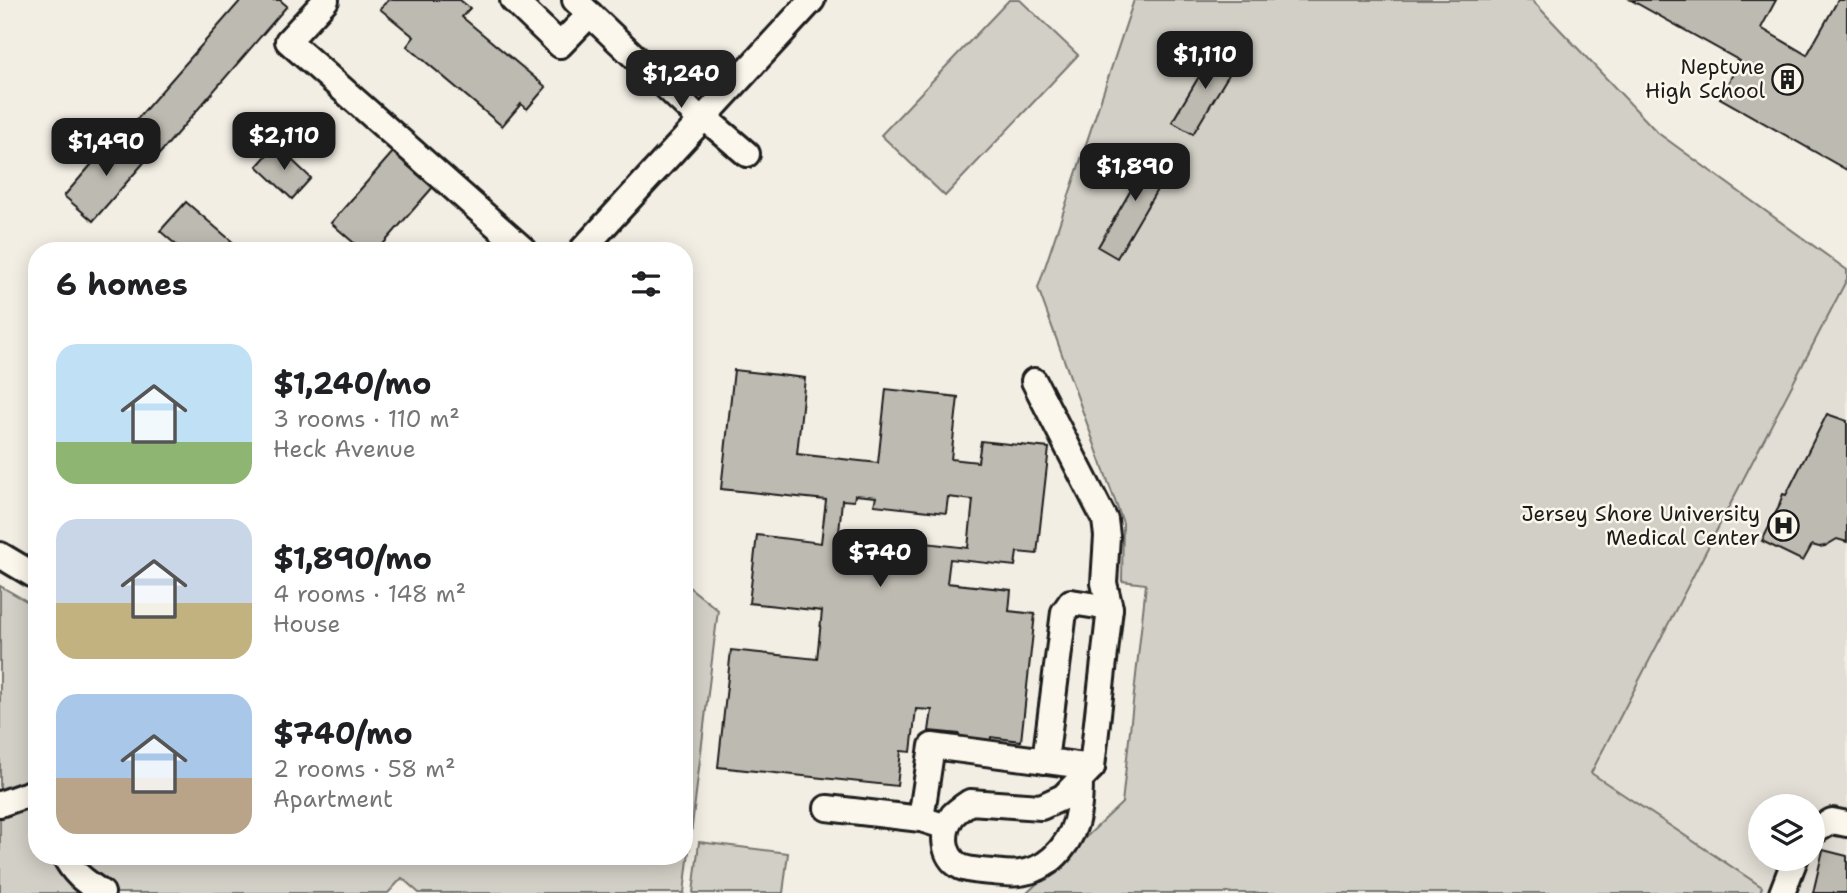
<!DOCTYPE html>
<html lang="en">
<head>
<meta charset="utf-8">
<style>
  body { margin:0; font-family:"Shantell Sans",sans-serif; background:#f6f6f6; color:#202124; height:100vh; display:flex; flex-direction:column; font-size:26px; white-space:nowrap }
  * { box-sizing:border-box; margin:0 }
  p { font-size:23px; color:#757577 }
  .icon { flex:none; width:38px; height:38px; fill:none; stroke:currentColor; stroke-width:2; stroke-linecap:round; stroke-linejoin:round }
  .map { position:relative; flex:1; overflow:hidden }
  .drawer { position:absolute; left:28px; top:242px; width:665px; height:623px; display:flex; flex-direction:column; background:#fff; border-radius:28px; box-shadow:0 4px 18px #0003 }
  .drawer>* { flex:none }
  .fabs { position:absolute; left:1748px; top:794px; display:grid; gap:14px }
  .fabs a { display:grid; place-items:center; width:77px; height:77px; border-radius:50%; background:#fff; box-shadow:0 4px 18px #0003; font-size:35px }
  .price { position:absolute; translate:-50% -60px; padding:0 16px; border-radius:14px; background:#1c1c1c; color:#fff; font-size:23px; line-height:46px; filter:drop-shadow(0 2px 4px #0008) }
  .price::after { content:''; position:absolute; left:50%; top:42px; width:21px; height:16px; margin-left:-10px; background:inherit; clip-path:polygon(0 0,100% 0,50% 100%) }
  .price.on { background:#222; color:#fff }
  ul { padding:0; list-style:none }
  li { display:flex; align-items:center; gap:21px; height:175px; padding:0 28px }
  li span { display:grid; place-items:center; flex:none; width:196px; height:140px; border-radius:21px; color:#555 }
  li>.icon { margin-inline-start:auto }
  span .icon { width:84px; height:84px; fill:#fffc; stroke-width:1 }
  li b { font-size:30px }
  h2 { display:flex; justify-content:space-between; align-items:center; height:84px; padding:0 28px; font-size:30px }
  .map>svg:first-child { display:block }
  .built { fill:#e2ded5; fill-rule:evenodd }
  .green { fill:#d2cfc6; stroke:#777671; stroke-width:2 }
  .building { fill:#bdbab1; stroke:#1c1c1c; stroke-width:2; fill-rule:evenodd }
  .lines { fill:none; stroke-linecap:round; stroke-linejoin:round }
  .minor-casing { stroke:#1c1c1c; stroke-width:30 }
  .minor { stroke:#fbf7ec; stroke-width:24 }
  .labels { text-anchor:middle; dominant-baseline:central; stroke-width:5; stroke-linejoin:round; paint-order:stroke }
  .poi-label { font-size:21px; fill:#1c1c1c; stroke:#fbf7ec; text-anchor:end }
</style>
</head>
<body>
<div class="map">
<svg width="1847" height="893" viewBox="0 0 1847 893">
  <rect width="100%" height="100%" fill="#f2eee4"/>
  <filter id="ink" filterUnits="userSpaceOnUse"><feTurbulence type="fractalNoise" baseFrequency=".0143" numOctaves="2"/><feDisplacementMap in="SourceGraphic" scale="14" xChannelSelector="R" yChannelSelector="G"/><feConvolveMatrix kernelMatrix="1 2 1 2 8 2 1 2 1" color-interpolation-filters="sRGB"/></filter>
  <g filter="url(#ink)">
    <!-- built -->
    <path class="built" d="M1847,279V893H1760L1762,887L1591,773ZM1760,807H1813V859H1760Z"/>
    <!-- green -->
    <g class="green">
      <path d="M1009,0H1020L1078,55L945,196L881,135Z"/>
      <path d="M1134,0H1532L1658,133L1847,270V279L1591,773L1762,887L1760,893H1027L1122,803L1146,584L1122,581L1123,523L1038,288Z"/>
      <path d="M684,583L718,610L684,893H419L402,878L388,893H0V586L37,607V856H684Z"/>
      <path d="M699,842L788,853L783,893H693Z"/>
    </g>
    <!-- building -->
    <g class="building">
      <path d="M241,0H280L287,6L155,159L125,133Z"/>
      <path d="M388,0H460L470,8L462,17L546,87L527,109L521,104L502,126L407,46L414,37L380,9Z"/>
      <path d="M1631,0H1776L1761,28L1807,55L1838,0H1847V170L1720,98L1740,61Z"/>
      <path d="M1216,48L1237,61L1193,134L1172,122Z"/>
      <path d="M118,134L147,159L93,221L64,196Z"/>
      <path d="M276,145L311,178L292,199L257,166Z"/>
      <path d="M393,152L433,187L378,250H362L331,223Z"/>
      <path d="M1154,153L1172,164L1117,258L1098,247L1135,183L1129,179L1141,159L1148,163Z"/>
      <path d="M186,202L242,250H182L160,231Z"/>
      <path d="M734,370L805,378L797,454L878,463L886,389L958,397L951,459L978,462L981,441L1049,448L1037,554L1017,552L1015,566L950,559L947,583L1011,590L1009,611L1035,614L1021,741L991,737L990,745L958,742L959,734L929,731L932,710L916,709L911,752L901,751L897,786L718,767L731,650L817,659L822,611L749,603L757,535L821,543L826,500L721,489ZM855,495L876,497L874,505L946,513L948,497L973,500L968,548L839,533L842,500L854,501Z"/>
      <path d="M1827,414L1847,421V542L1837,539L1825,546L1819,547L1812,545L1803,561L1762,541L1773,519L1775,520L1777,517L1774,516L1780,505H1779L1783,494L1786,495Z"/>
      <path d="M1823,850L1847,856V893H1813Z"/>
    </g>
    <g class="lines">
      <defs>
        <g id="minor">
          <path d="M326,0L288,41L524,250"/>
          <path d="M513,0L560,45L590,14"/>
          <path d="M575,0L702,121"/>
          <path d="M705,118L747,154"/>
          <path d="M582,250L812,0"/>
          <path d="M0,555L37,577"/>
          <path d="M1045,761L1064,612L1071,602L1110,608"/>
          <path d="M1080,779C1080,790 1080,801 1078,811C1074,839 1053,867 1025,872C1015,875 1003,873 993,872C983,871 970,871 961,867C942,857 941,831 953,815C958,810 964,806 970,802L1041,807L1063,797L1092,767"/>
          <path d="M0,804L37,791"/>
          <path d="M827,808L921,819L937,824"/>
          <path d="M921,819L932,746L1092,767L1110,608L1104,583L1107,536L1105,520L1034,381"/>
          <path d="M1813,832L1832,821L1847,824"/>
          <path d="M65,856C73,874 86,882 102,893"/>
          <path d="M1782,893L1795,859"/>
        </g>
      </defs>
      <!-- minor casing -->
      <use href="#minor" class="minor-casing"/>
      <!-- minor -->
      <use href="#minor" class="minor"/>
    </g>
  </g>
  <!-- icons -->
  <defs>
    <symbol id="building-ring" viewBox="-11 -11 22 22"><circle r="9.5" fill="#fbf7ec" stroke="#1c1c1c" stroke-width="1.5"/><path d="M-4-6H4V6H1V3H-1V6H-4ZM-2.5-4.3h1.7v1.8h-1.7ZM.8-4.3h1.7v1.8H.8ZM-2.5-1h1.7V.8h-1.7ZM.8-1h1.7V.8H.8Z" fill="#1c1c1c"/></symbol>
    <symbol id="hospital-ring" viewBox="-11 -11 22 22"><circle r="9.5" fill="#fbf7ec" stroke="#1c1c1c" stroke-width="1.5"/><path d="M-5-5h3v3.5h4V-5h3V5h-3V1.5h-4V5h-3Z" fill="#1c1c1c"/></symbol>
  </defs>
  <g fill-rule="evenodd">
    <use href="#building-ring" x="1770" y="62" width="35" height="35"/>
    <use href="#hospital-ring" x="1766" y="508" width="35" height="35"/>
  </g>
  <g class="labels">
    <!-- poi labels -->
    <g class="poi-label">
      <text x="1765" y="67">Neptune<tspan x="1765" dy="24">High School</tspan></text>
      <text x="1760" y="514">Jersey Shore University<tspan x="1760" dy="24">Medical Center</tspan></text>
    </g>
  </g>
</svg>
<div class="fabs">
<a><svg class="icon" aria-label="layers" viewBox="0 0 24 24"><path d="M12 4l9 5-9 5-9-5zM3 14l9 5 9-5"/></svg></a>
</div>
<b class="price" style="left:1205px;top:91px">$1,110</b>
<b class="price on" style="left:681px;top:110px">$1,240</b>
<b class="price" style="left:284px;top:172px">$2,110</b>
<b class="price" style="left:106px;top:178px">$1,490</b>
<b class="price" style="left:1135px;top:203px">$1,890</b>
<b class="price" style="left:880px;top:589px">$740</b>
<section class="drawer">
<h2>6 homes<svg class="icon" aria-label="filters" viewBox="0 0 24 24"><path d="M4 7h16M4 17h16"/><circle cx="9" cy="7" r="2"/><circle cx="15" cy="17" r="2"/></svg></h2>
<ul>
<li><span style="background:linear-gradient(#bfe0f5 70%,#8fb573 0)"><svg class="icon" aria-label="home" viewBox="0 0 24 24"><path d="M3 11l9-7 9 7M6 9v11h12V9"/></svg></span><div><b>$1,240/mo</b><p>3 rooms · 110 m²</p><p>Heck Avenue</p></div></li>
<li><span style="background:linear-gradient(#c9d6e8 60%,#c2b280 0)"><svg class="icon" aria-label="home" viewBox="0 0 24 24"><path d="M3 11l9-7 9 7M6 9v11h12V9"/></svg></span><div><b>$1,890/mo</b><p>4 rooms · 148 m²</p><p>House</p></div></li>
<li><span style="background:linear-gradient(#a9c7e8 60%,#b9a48a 0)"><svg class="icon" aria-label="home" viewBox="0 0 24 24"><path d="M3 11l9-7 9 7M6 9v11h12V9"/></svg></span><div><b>$740/mo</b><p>2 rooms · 58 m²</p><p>Apartment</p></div></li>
</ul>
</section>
</div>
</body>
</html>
